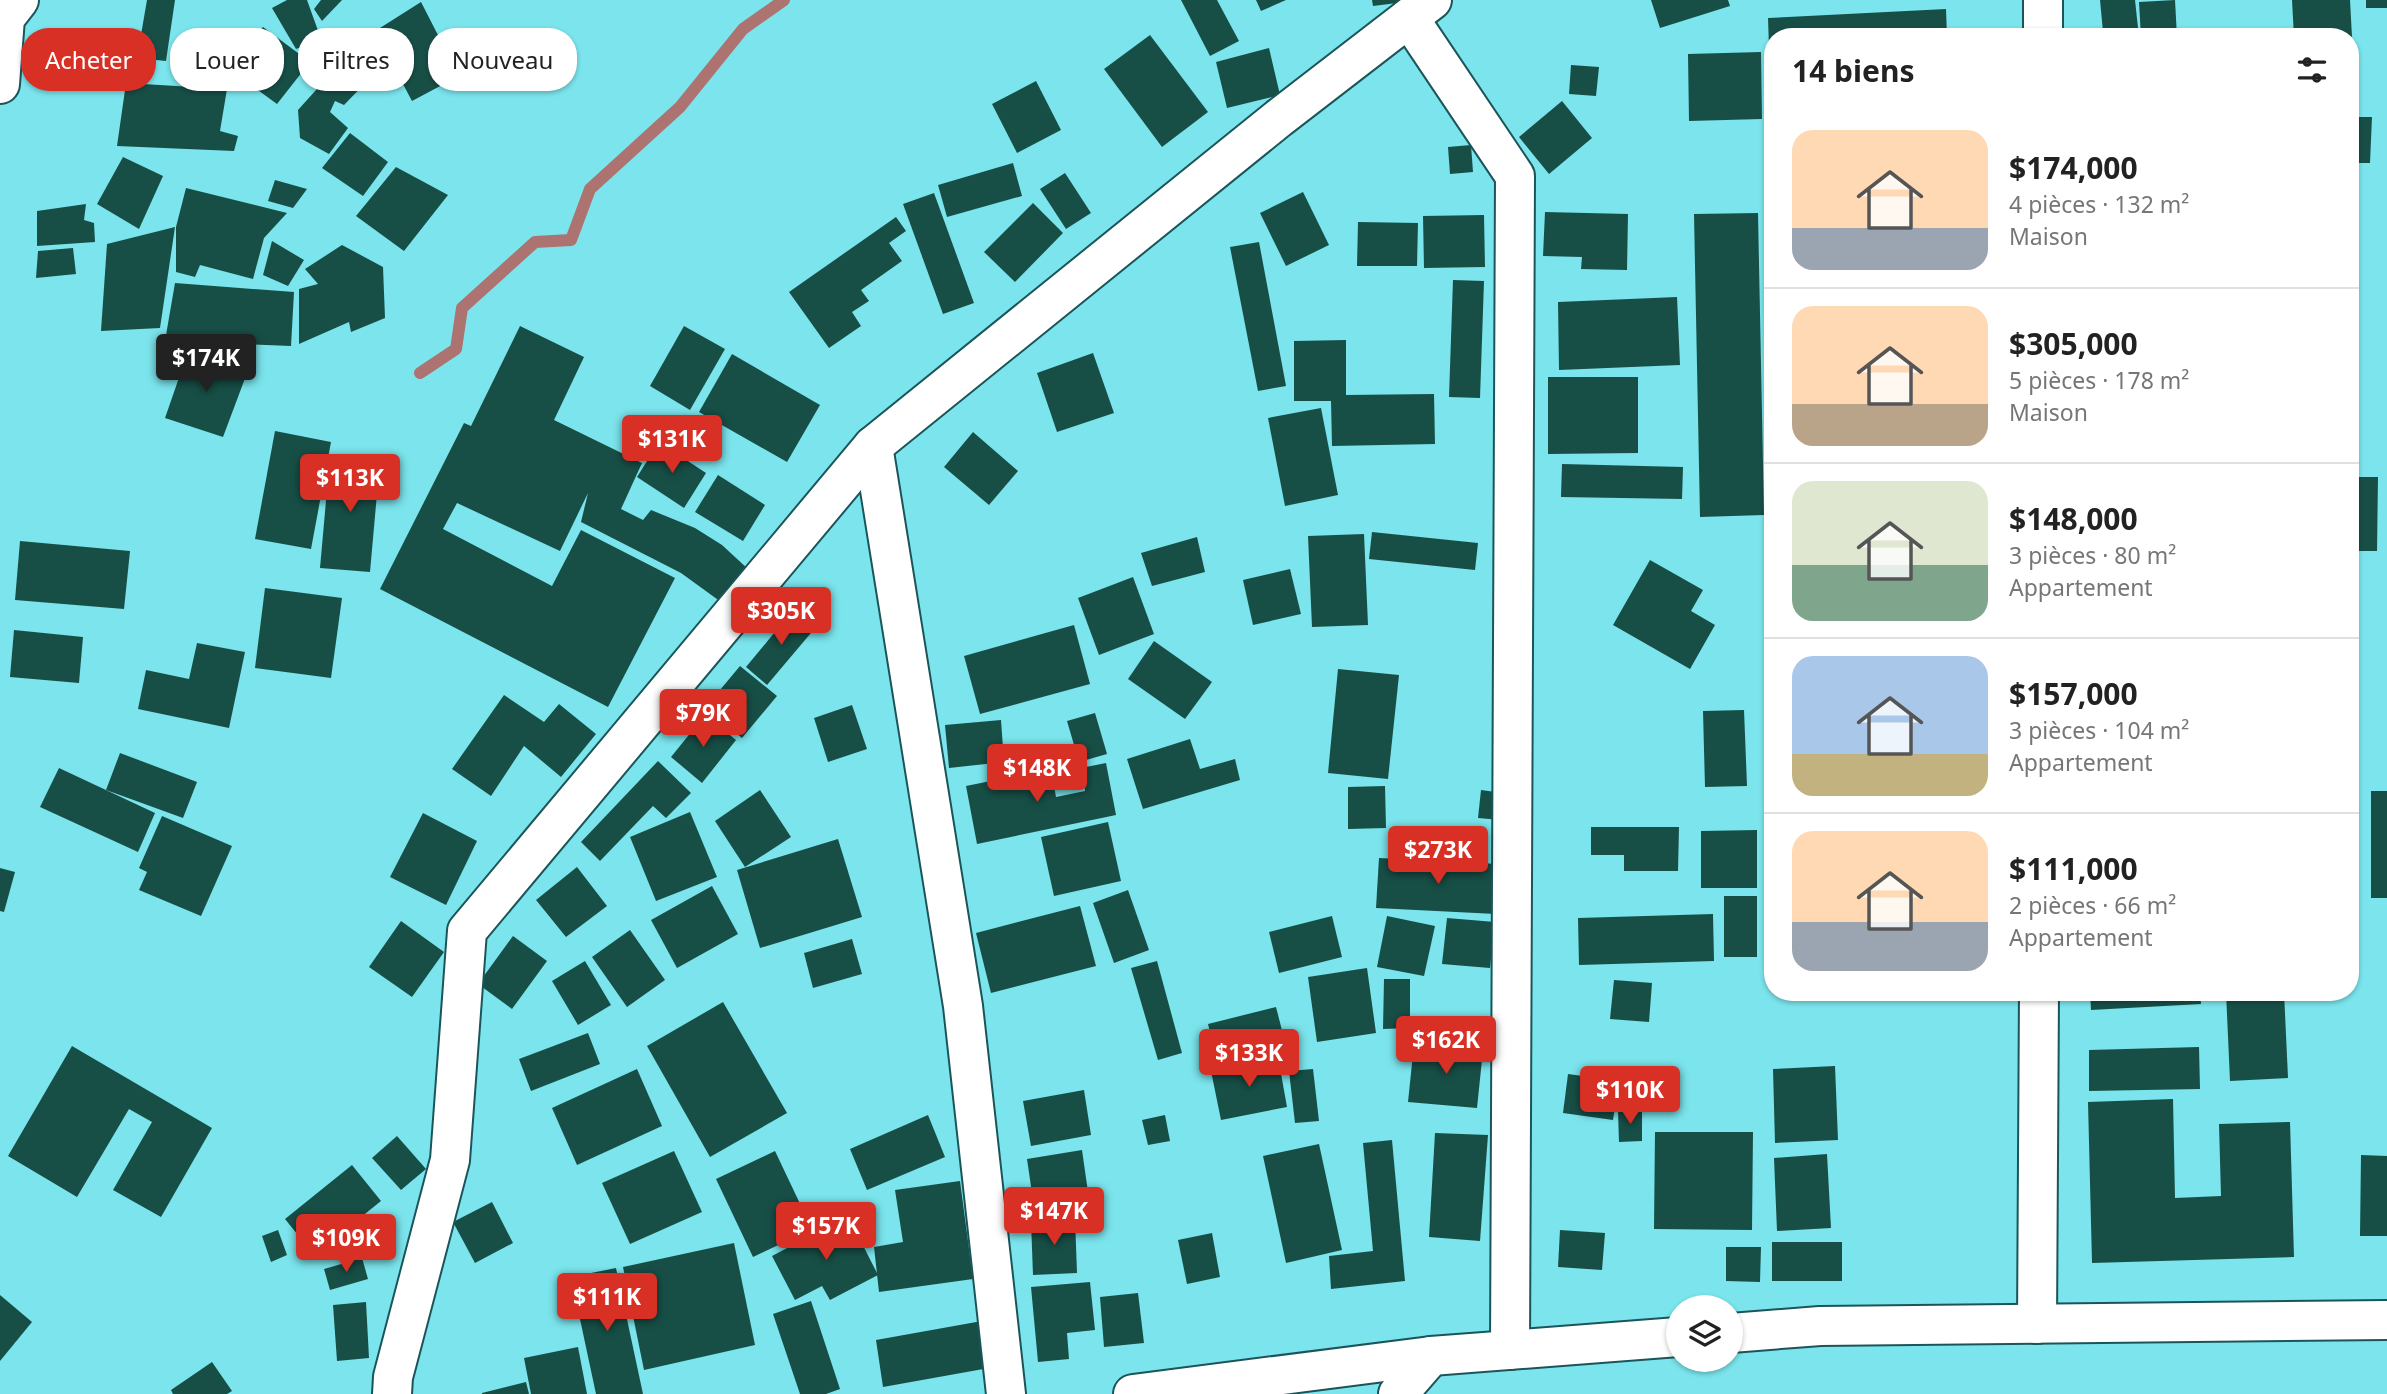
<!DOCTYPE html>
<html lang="fr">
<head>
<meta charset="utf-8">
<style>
  body { margin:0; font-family:"Noto Sans",sans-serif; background:#f2f2f2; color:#222; height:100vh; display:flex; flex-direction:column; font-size:26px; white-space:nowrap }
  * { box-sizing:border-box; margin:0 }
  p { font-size:23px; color:#767676 }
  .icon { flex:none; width:38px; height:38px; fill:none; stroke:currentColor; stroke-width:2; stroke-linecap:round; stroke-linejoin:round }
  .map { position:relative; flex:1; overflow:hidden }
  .side { position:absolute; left:1764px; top:28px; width:595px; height:973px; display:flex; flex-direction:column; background:#fff; border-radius:28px; box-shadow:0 2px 5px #0004 }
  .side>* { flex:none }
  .hud { position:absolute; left:21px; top:28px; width:665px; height:63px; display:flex; gap:14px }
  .tools { position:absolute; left:1666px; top:1295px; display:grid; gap:14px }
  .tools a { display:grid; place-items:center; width:77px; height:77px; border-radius:50%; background:#fff; box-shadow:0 2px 5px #0004; font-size:35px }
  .price { position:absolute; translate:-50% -60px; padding:0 16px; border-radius:7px; background:#d93025; color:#fff; font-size:23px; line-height:46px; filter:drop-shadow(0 2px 4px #0008) }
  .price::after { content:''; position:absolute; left:50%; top:42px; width:21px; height:16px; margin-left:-10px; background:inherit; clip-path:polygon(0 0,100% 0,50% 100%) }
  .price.selected { background:#222; color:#fff }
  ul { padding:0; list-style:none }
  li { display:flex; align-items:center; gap:21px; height:175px; padding:0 28px }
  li+li { border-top:2px solid #e0e0e0 }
  li span { display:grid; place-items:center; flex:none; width:196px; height:140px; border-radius:21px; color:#555 }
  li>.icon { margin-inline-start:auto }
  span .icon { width:84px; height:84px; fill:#fffc; stroke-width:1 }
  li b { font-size:30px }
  h2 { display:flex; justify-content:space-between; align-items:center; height:84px; padding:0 28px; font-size:30px }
  .chip { padding:0 24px; border-radius:28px; background:#fff; box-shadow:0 2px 5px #0004; font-size:24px; line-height:63px }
  .chip.selected { background:#d93025; color:#fff }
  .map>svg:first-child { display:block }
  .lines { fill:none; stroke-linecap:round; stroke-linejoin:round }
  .stream { stroke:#ad7370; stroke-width:12 }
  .building { fill:#174f47 }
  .minor-casing { stroke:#1b5559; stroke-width:42 }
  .minor { stroke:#fff; stroke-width:38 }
</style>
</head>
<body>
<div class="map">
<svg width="2387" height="1394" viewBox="0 0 2387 1394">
  <rect width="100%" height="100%" fill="#7be4ec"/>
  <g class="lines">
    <!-- stream -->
    <path class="stream" d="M420,373L456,349L462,308L535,242L571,240L590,189L680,107L743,29L784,0"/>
  </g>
  <!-- building -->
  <g class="building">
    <path d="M147,0H175L166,61L137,58Z"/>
    <path d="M287,0H307L321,39L296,49L272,8Z"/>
    <path d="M321,0H342L322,21L314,9Z"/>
    <path d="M1181,0H1217L1239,41L1210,56Z"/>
    <path d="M1256,0H1286L1261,11Z"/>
    <path d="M1372,0H1405V2L1373,6Z"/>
    <path d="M1651,0H1728L1730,6L1660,28Z"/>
    <path d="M2100,0H2135L2138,28L2103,32Z"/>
    <path d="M2175,0L2177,37H2141L2139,2Z"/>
    <path d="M2292,0H2350L2352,37H2294Z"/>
    <rect x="2366" y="0" width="21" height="8"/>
    <path d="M421,2L459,76L412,101L388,56L378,70L344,105L335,101L330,112L348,128L329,154L300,138L298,110L361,40Z"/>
    <path d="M1946,9L1947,37H1773V47H1769L1768,18Z"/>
    <path d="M263,27L310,62L277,104L226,67Z"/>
    <path d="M1150,35L1208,112L1162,147L1104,69Z"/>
    <path d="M1269,48L1280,95L1227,108L1216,62Z"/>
    <path d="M1761,52L1762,119L1689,121L1688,54Z"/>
    <path d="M1571,65L1599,67L1596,96L1569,94Z"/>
    <path d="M1036,81L1061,130L1017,153L992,104Z"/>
    <path d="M126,83L227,89L220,131L238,136L234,151L117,146Z"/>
    <path d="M1562,101L1592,138L1549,174L1519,137Z"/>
    <path d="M2350,117H2372L2370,163H2350Z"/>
    <path d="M1769,127H1773V196H1768Z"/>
    <path d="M350,133L388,162L363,196L322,168Z"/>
    <path d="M1471,145L1473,172L1450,174L1448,147Z"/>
    <path d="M123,157L163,176L139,229L97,204Z"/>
    <path d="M1013,163L1022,196L947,217L938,185Z"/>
    <path d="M396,167L448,195L404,251L356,216Z"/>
    <path d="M1065,173L1091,213L1066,229L1040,189Z"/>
    <path d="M275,180L307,189L293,208L268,201Z"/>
    <path d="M186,188L287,213L264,238L253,279L200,265L195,277L176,272V227Z"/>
    <path d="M1303,192L1329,245L1286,266L1260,213Z"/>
    <path d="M934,193L974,303L943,314L903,204Z"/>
    <path d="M1033,203L1063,233L1015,282L984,252Z"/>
    <path d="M86,204L84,220L94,223L95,242L37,246V211Z"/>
    <path d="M1545,212L1628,214L1627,270L1581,269L1582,257L1543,256Z"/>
    <path d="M1758,213L1764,515L1700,517L1694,214Z"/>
    <path d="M1484,215L1485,267L1424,268L1423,216Z"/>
    <path d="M896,217L906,231L889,243L902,261L861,290L869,301L852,312L861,326L829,348L789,292Z"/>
    <path d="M1358,222L1418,223L1417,266H1357Z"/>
    <path d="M175,227L160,328L101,331L107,244Z"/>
    <path d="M272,241L304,260L288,286L263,275Z"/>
    <path d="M1259,242L1286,386L1258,391L1230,247Z"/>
    <path d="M342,245L383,267L385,318L351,332L349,322L299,344V289L318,284L305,269Z"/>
    <path d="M73,248L76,274L36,278L38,251Z"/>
    <path d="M1453,280L1484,281L1480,398L1449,397Z"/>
    <path d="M175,283L294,292L291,346L165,341Z"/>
    <path d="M1677,297L1680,365L1559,370L1558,302Z"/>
    <path d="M520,326L584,357L554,420L642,463L621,509L643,520L651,510L695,528L722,545L748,569L721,602L681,573L581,522L588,493L560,551L457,503L443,529L552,586L581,530L675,578L608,707L380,589L464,423L471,426Z"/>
    <path d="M684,326L725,349L690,410L650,386Z"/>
    <path d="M1346,340V395L1434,394L1435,444L1332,446L1331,401H1294V341Z"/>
    <path d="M189,349L247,373L223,437L165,418Z"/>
    <path d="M1093,353L1114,413L1057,432L1037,373Z"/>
    <path d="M732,354L820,405L787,462L699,412Z"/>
    <path d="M1548,377H1638V453L1548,454Z"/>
    <path d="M1321,408L1338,495L1285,506L1268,418Z"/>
    <path d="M275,431L331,442L311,549L255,539Z"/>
    <path d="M973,432L1018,471L989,505L944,467Z"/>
    <path d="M659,442L706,473L684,508L637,477Z"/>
    <path d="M330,456L380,460L370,572L320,568Z"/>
    <path d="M1562,464L1683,467L1682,499L1561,497Z"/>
    <path d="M718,475L765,505L743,541L695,512Z"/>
    <path d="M2350,477H2378L2377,551H2350Z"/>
    <path d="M1372,532L1478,543L1475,570L1369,559Z"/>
    <path d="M1364,534L1368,625L1312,627L1308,536Z"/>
    <path d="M1197,537L1205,572L1152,586L1141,553Z"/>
    <path d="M20,541L130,551L124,609L15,600Z"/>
    <path d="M1650,560L1703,590L1691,611L1715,625L1690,669L1613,625Z"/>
    <path d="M1290,569L1301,614L1253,625L1243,580Z"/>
    <path d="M1133,577L1154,634L1099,655L1078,598Z"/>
    <path d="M265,588L342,598L331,678L255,668Z"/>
    <path d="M794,609L816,627L767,685L746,667Z"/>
    <path d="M1074,625L1090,684L980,714L964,656Z"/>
    <path d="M14,630L83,637L79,683L10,677Z"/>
    <path d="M1154,641L1212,682L1185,719L1128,679Z"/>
    <path d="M197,643L245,652L229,728L138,709L146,670L189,679Z"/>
    <path d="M740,666L777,696L742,738L705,708Z"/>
    <path d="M1338,669L1399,675L1388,779L1328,773Z"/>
    <path d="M504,695L544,722L559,704L596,734L561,777L524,746L491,796L452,769Z"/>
    <path d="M852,705L867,749L828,762L814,718Z"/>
    <path d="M1744,710L1747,786L1705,787L1703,711Z"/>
    <path d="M1095,713L1107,754L1079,762L1067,721Z"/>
    <path d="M705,715L736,740L702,783L671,757Z"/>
    <path d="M1001,720L1004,762L949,768L945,725Z"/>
    <path d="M1190,739L1200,769L1235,759L1240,780L1143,809L1127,759Z"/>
    <path d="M2350,750H2353L2354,815H2350Z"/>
    <path d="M120,753L197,782L183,818L106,790Z"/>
    <path d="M658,761L691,793L666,818L653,806L600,861L581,842Z"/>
    <path d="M1106,763L1116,815L977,844L966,786L1051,769L1056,797L1085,791L1081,768Z"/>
    <path d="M59,768L155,813L138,852L40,807Z"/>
    <path d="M1385,786L1386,828L1348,829V787Z"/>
    <path d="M760,790L791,837L745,867L715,821Z"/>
    <path d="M1481,790L1503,793L1501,820L1478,818Z"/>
    <rect x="2371" y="791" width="16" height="107"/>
    <path d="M690,812L717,877L656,901L630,837Z"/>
    <path d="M423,813L477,841L446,905L390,877Z"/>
    <path d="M162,816L232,846L201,916L139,890L147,872L139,868Z"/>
    <path d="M1108,822L1121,881L1054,896L1041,837Z"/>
    <path d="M1591,827H1679L1678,871H1624V855H1591Z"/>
    <path d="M1757,830V888H1701V831Z"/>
    <path d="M838,839L862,917L760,948L737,870Z"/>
    <path d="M1379,858L1499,864L1496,914L1376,908Z"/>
    <path d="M577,867L607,906L566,937L536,900Z"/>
    <path d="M0,868L15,872L4,912L0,911Z"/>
    <path d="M712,886L738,934L677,968L651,920Z"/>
    <path d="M1128,890L1149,950L1114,963L1093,903Z"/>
    <rect x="1724" y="896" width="33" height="61"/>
    <path d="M1080,906L1096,966L991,993L976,933Z"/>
    <path d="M1713,914L1714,961L1579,965L1578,918Z"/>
    <path d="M1332,916L1342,957L1279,973L1269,932Z"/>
    <path d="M1387,916L1435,926L1424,976L1377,967Z"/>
    <path d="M1447,918L1495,922L1490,968L1442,964Z"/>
    <path d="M401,921L444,952L412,997L369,967Z"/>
    <path d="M630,930L665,980L627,1007L592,957Z"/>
    <path d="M513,936L547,961L512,1009L478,984Z"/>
    <path d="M852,939L862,974L813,988L804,953Z"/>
    <path d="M585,961L611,1005L578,1025L552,981Z"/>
    <path d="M1157,961L1182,1053L1158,1060L1131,968Z"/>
    <path d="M1367,968L1376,1033L1317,1042L1308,977Z"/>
    <path d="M1384,979H1410V1028L1383,1029Z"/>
    <path d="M1614,980L1652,983L1649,1022L1610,1019Z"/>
    <path d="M2090,992H2200L2201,1004L2091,1010Z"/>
    <path d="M2226,992H2284L2288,1078L2230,1081Z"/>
    <path d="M723,1002L787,1113L710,1157L647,1046Z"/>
    <path d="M1276,1007L1285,1042L1217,1061L1208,1024Z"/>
    <path d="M588,1033L600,1064L531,1091L519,1059Z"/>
    <path d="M1414,1044L1483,1050L1477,1108L1408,1102Z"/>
    <path d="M72,1046L212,1128L161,1217L113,1190L152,1122L129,1109L77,1197L8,1156Z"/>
    <path d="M2199,1047L2200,1089L2089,1091V1050Z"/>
    <path d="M1278,1057L1287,1107L1221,1120L1211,1071Z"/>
    <path d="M1835,1066L1838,1140L1775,1143L1773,1069Z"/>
    <path d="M637,1069L662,1126L577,1165L552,1108Z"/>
    <path d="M1313,1069L1319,1121L1295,1123L1289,1071Z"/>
    <path d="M1568,1074L1619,1081L1613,1120L1563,1113Z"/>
    <path d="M1084,1090L1091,1135L1031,1146L1023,1101Z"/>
    <path d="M2173,1099L2175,1198L2221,1196L2219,1124L2290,1122L2294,1257L2092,1263L2088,1102Z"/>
    <path d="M1618,1111H1642V1141L1619,1142Z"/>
    <path d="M928,1115L945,1157L867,1190L850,1149Z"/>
    <path d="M1165,1115L1170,1141L1148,1145L1142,1120Z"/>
    <path d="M1655,1132H1753L1752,1230L1654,1229Z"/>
    <path d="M1435,1133L1488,1135L1480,1241L1429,1237Z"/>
    <path d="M397,1136L426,1169L401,1190L372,1158Z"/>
    <path d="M1392,1140L1405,1281L1331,1289L1329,1256L1373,1251L1363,1143Z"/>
    <path d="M1319,1144L1342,1250L1286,1263L1263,1156Z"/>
    <path d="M1082,1150L1089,1199L1034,1207L1027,1159Z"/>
    <path d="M674,1151L702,1212L630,1244L602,1183Z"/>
    <path d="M775,1151L812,1229L753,1257L716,1179Z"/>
    <path d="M1827,1154L1831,1228L1777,1231L1774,1158Z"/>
    <path d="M2361,1155L2387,1156V1236H2360Z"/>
    <path d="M352,1165L381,1201L314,1255L285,1219Z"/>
    <path d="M960,1181L973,1279L879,1292L874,1247L903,1242L895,1190Z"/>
    <path d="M492,1202L513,1243L475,1263L453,1222Z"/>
    <path d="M848,1216L878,1275L830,1300L822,1286L795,1300L772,1256Z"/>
    <path d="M1075,1219L1077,1273L1033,1275L1031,1221Z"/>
    <path d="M278,1230L287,1255L271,1262L262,1236Z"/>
    <path d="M1560,1230L1605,1233L1602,1270L1558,1267Z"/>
    <path d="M1212,1233L1220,1277L1187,1284L1178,1240Z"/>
    <rect x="1772" y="1242" width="70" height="39"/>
    <path d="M734,1243L755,1345L644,1370L623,1267Z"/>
    <path d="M1726,1247H1761L1760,1282L1726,1281Z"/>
    <path d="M362,1258L368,1279L330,1290L324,1269Z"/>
    <path d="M616,1268L643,1394H596L571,1277Z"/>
    <path d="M1090,1282L1095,1330L1067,1333L1069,1359L1038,1362L1031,1287Z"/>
    <path d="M1138,1293L1144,1343L1104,1347L1100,1297Z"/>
    <path d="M0,1295L32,1322L0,1361Z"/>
    <path d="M811,1301L840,1389L826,1394H800L773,1314Z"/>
    <path d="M366,1302L369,1358L337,1361L333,1305Z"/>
    <path d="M982,1321L989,1368L883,1387L876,1340Z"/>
    <path d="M578,1347L587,1394H531L524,1358Z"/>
    <path d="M212,1362L232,1391L227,1394H173L171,1390Z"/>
    <path d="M526,1382L529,1394H482V1393Z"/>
  </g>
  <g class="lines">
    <defs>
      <g id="minor">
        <path d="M1409,18L1515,176L1510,1350"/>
        <path d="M2043,37V0"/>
        <path d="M0,84L5,18L19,0"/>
        <path d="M873,446L963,1006L1006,1394"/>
        <path d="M2037,1324L2039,992"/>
        <path d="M1731,1333L1820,1326L2387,1320"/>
        <path d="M392,1394L393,1377L450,1160L467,931L873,446L1279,118L1432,0"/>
        <path d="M1133,1394L1431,1356L1678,1337"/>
        <path d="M1398,1394L1431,1356"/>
      </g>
    </defs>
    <!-- minor casing -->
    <use href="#minor" class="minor-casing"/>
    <!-- minor -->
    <use href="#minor" class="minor"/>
  </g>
</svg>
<div class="tools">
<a><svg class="icon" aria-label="layers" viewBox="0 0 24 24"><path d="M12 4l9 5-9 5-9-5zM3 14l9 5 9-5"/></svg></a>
</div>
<b class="price selected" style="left:206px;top:394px">$174K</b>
<b class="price" style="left:672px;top:475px">$131K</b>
<b class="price" style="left:350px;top:514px">$113K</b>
<b class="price" style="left:781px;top:647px">$305K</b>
<b class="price" style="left:703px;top:749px">$79K</b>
<b class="price" style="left:1037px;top:804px">$148K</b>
<b class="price" style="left:1438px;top:886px">$273K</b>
<b class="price" style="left:1446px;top:1076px">$162K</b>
<b class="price" style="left:1249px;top:1089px">$133K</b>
<b class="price" style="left:1630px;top:1126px">$110K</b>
<b class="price" style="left:1054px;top:1247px">$147K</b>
<b class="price" style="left:826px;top:1262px">$157K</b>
<b class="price" style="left:346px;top:1274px">$109K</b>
<b class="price" style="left:607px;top:1333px">$111K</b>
<div class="hud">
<a class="chip selected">Acheter</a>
<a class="chip">Louer</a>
<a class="chip">Filtres</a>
<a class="chip">Nouveau</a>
</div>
<section class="side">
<h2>14 biens<svg class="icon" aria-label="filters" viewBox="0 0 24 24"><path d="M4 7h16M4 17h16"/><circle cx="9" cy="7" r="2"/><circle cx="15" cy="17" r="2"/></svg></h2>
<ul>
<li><span style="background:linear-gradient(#ffd9b3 70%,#9aa5b1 0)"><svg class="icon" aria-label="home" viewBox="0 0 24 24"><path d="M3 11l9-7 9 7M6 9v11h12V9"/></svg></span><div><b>$174,000</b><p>4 pièces · 132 m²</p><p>Maison</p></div></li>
<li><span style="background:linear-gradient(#ffd9b3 70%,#b9a48a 0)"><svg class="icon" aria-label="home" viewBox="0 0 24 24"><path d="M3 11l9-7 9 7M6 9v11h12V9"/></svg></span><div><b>$305,000</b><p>5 pièces · 178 m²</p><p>Maison</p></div></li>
<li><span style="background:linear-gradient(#dfe7d0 60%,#7fa58c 0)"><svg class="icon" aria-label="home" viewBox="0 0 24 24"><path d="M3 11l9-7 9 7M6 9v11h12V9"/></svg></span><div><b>$148,000</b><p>3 pièces · 80 m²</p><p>Appartement</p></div></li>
<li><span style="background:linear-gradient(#a9c7e8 70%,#c2b280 0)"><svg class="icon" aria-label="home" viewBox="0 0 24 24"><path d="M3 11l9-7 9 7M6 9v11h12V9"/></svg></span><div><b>$157,000</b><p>3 pièces · 104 m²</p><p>Appartement</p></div></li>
<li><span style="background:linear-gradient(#ffd9b3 65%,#9aa5b1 0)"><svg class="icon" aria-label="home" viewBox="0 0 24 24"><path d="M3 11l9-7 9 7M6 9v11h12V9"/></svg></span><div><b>$111,000</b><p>2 pièces · 66 m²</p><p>Appartement</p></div></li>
</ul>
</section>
</div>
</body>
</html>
